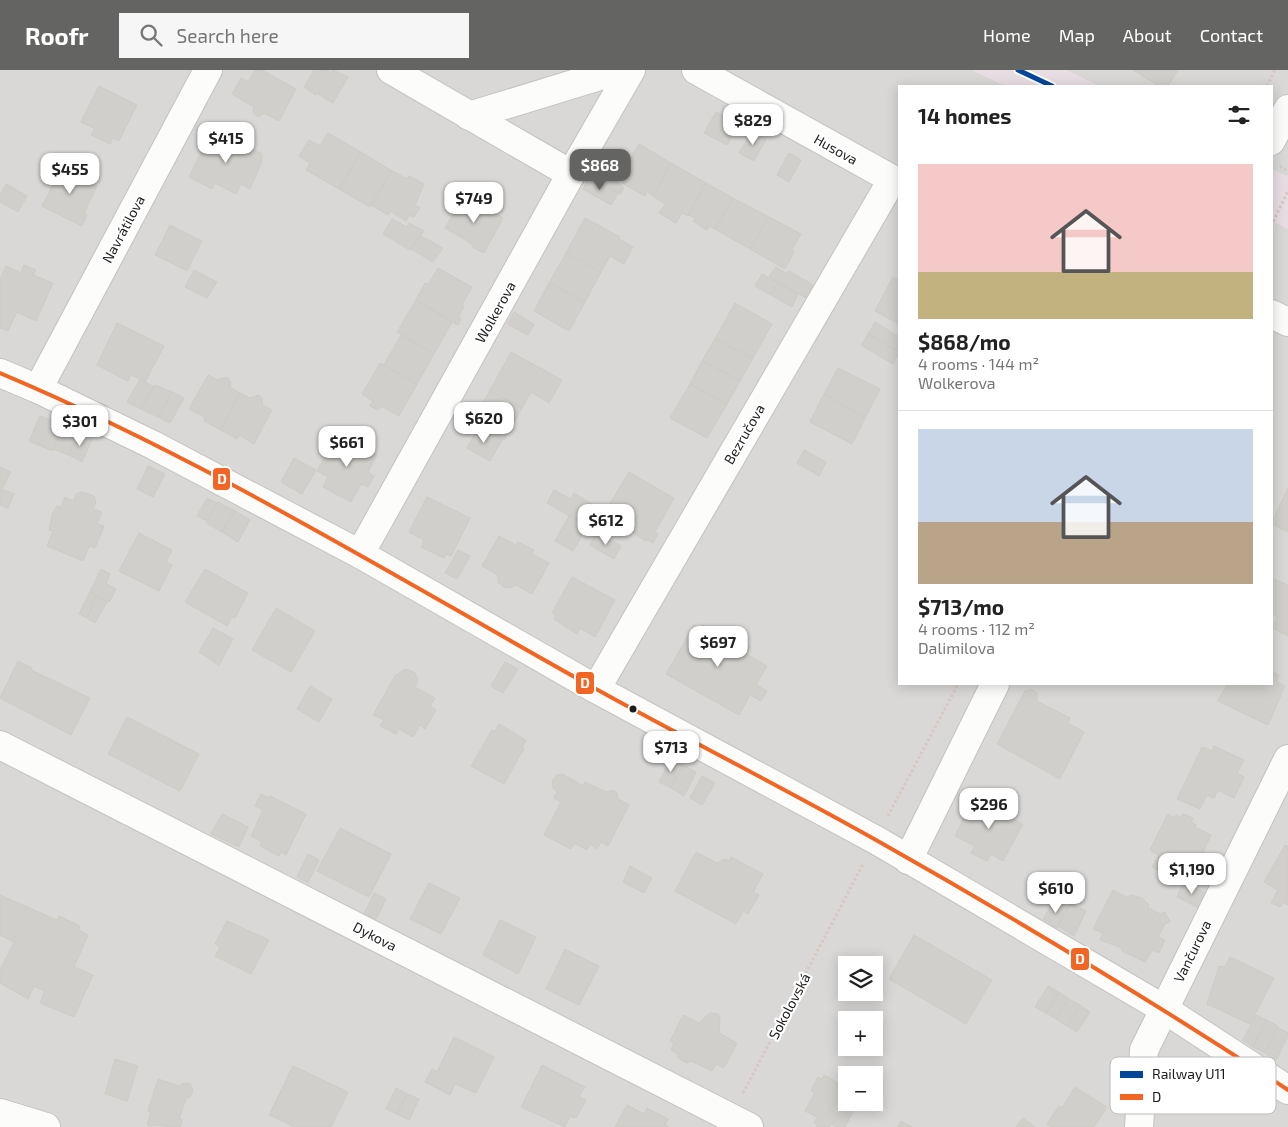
<!DOCTYPE html>
<html lang="en">
<head>
<meta charset="utf-8">
<style>
  body { margin:0; font-family:"Exo 2",sans-serif; background:#f6f6f6; color:#222; height:100vh; display:flex; flex-direction:column; font-size:19px; white-space:nowrap }
  * { box-sizing:border-box; margin:0 }
  p { font-size:16px; color:#767676 }
  .icon { flex:none; width:28px; height:28px; fill:none; stroke:currentColor; stroke-width:2; stroke-linecap:round; stroke-linejoin:round }
  .map { position:relative; flex:1; overflow:hidden }
  .panel { position:absolute; left:898px; top:15px; width:375px; height:600px; display:flex; flex-direction:column; background:#fff; border-radius:0px; box-shadow:0 2px 12px #0003 }
  .panel>* { flex:none }
  .buttons { position:absolute; left:838px; top:886px; display:grid; gap:10px }
  .buttons a { display:grid; place-items:center; width:45px; height:45px; border-radius:0px; background:#fff; box-shadow:0 2px 12px #0003; font-size:25px }
  .price { position:absolute; translate:-50% -42px; padding:0 11px; border-radius:10px; background:#fff; color:#222; font-size:16px; line-height:32px; filter:drop-shadow(0 1px 2px #0008) }
  .price::after { content:''; position:absolute; left:50%; top:30px; width:15px; height:11px; margin-left:-8px; background:inherit; clip-path:polygon(0 0,100% 0,50% 100%) }
  .price.on { background:#646462; color:#fff }
  ul { padding:0; list-style:none }
  li { display:grid; align-content:center; gap:10px; height:265px; padding:0 20px }
  li+li { border-top:1px solid #e0e0e0 }
  li span { display:grid; place-items:center; height:155px; border-radius:0px; color:#555 }
  li>.icon { margin-inline-start:auto }
  span .icon { width:90px; height:90px; fill:#fffc; stroke-width:1 }
  li b { font-size:21px }
  h2 { display:flex; justify-content:space-between; align-items:center; height:60px; padding:0 20px; font-size:21px }
  header { display:flex; align-items:center; gap:30px; box-sizing:border-box; height:70px; padding:0 25px; background:#646462; color:#fff }
  header strong { font-size:24px }
  nav { display:flex; gap:28px; margin-inline-start:auto; font-size:18px }
  .search { width:350px; height:45px; background:#f6f6f6; display:flex; align-items:center; gap:12px; box-sizing:border-box; padding:0 18px; border-radius:0px; color:#767676; font-size:19px }
  .map>svg:first-child { display:block }
  .residential { fill:#dad8d6; fill-rule:evenodd }
  .industrial { fill:#e9dde4 }
  .building { fill:#d1cfcb; stroke:#cecbc6 }
  .lines { fill:none; stroke-linecap:round; stroke-linejoin:round }
  .minor-casing { stroke:#c3c2c0; stroke-width:30 }
  .path { stroke:#d7c7c3; stroke-width:3; stroke-dasharray:2.5 2.5; stroke-linecap:butt }
  .minor { stroke:#fcfcfb; stroke-width:28 }
  .bus-1-casing { stroke:#fff; stroke-width:8 }
  .bus-1 { stroke:#f26522; stroke-width:4 }
  .rail-1-casing { stroke:#fff; stroke-width:9 }
  .rail-1 { stroke:#00479a; stroke-width:5 }
  .bus-dot { fill:#1c1c1c; stroke:#fff; stroke-width:2 }
  .labels { text-anchor:middle; dominant-baseline:central; stroke-width:4.5; stroke-linejoin:round; paint-order:stroke }
  .street-label { font-size:14px; fill:#1c1c1c; stroke:#fff }
  .key { fill:#fff; stroke:#bbb; stroke-width:1 }
  .key-label { font-size:14px; fill:#1c1c1c }
  .line-badge { stroke:#fff; stroke-width:2 }
  .badge-label { font-size:14px; text-anchor:middle; font-weight:bold; fill:#fff }
</style>
</head>
<body>
<header>
<strong>Roofr</strong>
<div class="search"><svg class="icon" aria-label="search" viewBox="0 0 24 24"><circle cx="10" cy="10" r="6"/><path d="M15 15l6 6"/></svg>Search here</div>
<nav><a>Home</a><a>Map</a><a>About</a><a>Contact</a></nav>
</header>
<div class="map">
<svg width="1288" height="1057" viewBox="0 0 1288 1057">
  <rect width="100%" height="100%" fill="#ebe9e4"/>
  <!-- residential -->
  <g class="residential">
    <path d="M0,0H972L1006,16H899V614H1271V150L1288,159V1057H0ZM846,895H874V922H846ZM846,950H874V978H846ZM846,1005H874V1032H846Z"/>
    <path d="M1066,0H1288V107L1271,99V16H1099Z"/>
  </g>
  <!-- industrial -->
  <g class="industrial">
    <path d="M972,0H1065L1099,16H1006Z"/>
    <path d="M1271,99L1288,107V159L1271,150Z"/>
  </g>
  <!-- building -->
  <g class="building">
    <path d="M255,0H262L296,19L279,51L264,43L260,46H256L253,42L254,37L232,24L241,8L248,12Z"/>
    <path d="M314,0H327L330,2L316,25L304,17Z"/>
    <path d="M333,0L348,7L333,33L318,24Z"/>
    <path d="M1133,0H1178L1168,16H1159Z"/>
    <path d="M99,16L137,35L119,71L113,68L110,74L91,65L95,59L81,52Z"/>
    <path d="M716,42L728,48L716,69L704,63Z"/>
    <path d="M728,48L739,54L727,75L716,69Z"/>
    <path d="M213,59L262,84L261,94L250,119L241,114L236,124L215,113L212,119L189,107Z"/>
    <path d="M752,61L766,69L754,91L739,83Z"/>
    <path d="M328,63L361,82L339,119L306,100L310,93L299,86L309,70L320,76Z"/>
    <path d="M639,74L671,93L653,126L647,121L645,126L622,113L624,109L615,104L622,88L628,92Z"/>
    <path d="M361,82L392,101L370,137L339,119Z"/>
    <path d="M789,83L801,90L789,112L777,105Z"/>
    <path d="M59,92L77,104L76,106L97,116L84,143L87,145L82,156L42,136L59,103L52,97Z"/>
    <path d="M671,93L706,113L688,146L682,143L676,153L659,143L665,134L653,126Z"/>
    <path d="M596,95L612,104L610,106L624,118L620,124L589,107Z"/>
    <path d="M392,101L407,109L409,106L424,114L415,135L420,138L414,147L409,145L406,151L390,141L388,145L371,135Z"/>
    <path d="M589,107L618,123L611,135L583,119Z"/>
    <path d="M706,113L733,128L715,159L709,156L707,160L693,151L695,148L689,145Z"/>
    <path d="M6,114L27,126L18,142L0,132V125Z"/>
    <path d="M463,127L503,148L484,183L472,177L474,175L445,158Z"/>
    <path d="M733,128L769,147L750,179L715,159Z"/>
    <path d="M769,147L801,164L792,180L794,182L785,199L750,179Z"/>
    <path d="M585,148L620,167L619,169L633,177L624,194L610,186L601,202L566,183Z"/>
    <path d="M392,149L407,157L409,153L424,161L410,180L383,164Z"/>
    <path d="M170,155L202,171L187,201L155,185Z"/>
    <path d="M421,166L443,178L433,192L411,179Z"/>
    <path d="M566,183L601,202L585,232L549,213Z"/>
    <path d="M24,195L36,200L33,205L53,213L36,251L17,242L8,261L0,258V209L6,196L21,203Z"/>
    <path d="M776,197L787,204L789,201L813,215L806,228L769,207Z"/>
    <path d="M438,198L472,217L462,235L464,236L458,248L461,249L458,255L416,230L425,213L428,215Z"/>
    <path d="M194,200L217,212L207,228L185,217Z"/>
    <path d="M762,204L778,213L771,225L755,216Z"/>
    <path d="M893,207L899,211V254L875,241Z"/>
    <path d="M549,213L585,232L569,261L534,241Z"/>
    <path d="M778,213L798,224L792,237L771,225Z"/>
    <path d="M416,230L452,252L434,284L397,262Z"/>
    <path d="M735,233L772,254L753,288L715,269Z"/>
    <path d="M514,242L534,254L528,265L507,254Z"/>
    <path d="M875,252L899,267V282L868,264Z"/>
    <path d="M117,253L164,276L145,312L131,305L128,311L97,295Z"/>
    <path d="M868,264L899,282L893,294L861,275Z"/>
    <path d="M401,265L434,284L417,314L384,295Z"/>
    <path d="M715,269L753,288L740,311L702,291Z"/>
    <path d="M511,282L562,310L549,333L531,322L522,338L490,320Z"/>
    <path d="M702,291L740,311L727,334L690,314Z"/>
    <path d="M380,293L417,314L399,346L381,336L378,340L370,336L373,331L362,324Z"/>
    <path d="M838,298L880,319L865,348L824,324Z"/>
    <path d="M208,305L218,310L221,308H228L231,313L230,317L240,323L221,360L204,351L205,347L189,339Z"/>
    <path d="M140,309L154,317L141,339L127,332Z"/>
    <path d="M690,314L727,334L707,368L670,348Z"/>
    <path d="M155,315L172,322L158,347L141,339Z"/>
    <path d="M490,320L522,338L504,370L472,353Z"/>
    <path d="M172,322L184,328L170,353L158,347Z"/>
    <path d="M240,323L250,328L259,325L263,329L262,335L272,340L254,374L239,365L237,369L221,360Z"/>
    <path d="M824,324L865,348L852,374L810,352Z"/>
    <path d="M40,346L64,356L52,381L29,371Z"/>
    <path d="M64,356L78,362L69,385L53,379Z"/>
    <path d="M479,356L502,370L490,391L467,378Z"/>
    <path d="M78,362L92,369L82,392L69,385Z"/>
    <path d="M338,365L377,385L368,402L374,406L368,417L361,414L351,432L323,417L328,407L317,401Z"/>
    <path d="M804,380L826,392L819,406L797,393Z"/>
    <path d="M294,388L316,400L302,424L281,412Z"/>
    <path d="M148,396L165,404L153,427L137,419Z"/>
    <path d="M0,397L11,402L2,419L14,424L8,438L0,435Z"/>
    <path d="M629,402L674,428L655,462L658,464L653,473L646,469V471L606,447L612,439L608,437Z"/>
    <path d="M1288,418V462L1271,454Z"/>
    <path d="M554,420L571,429L574,423L600,439L590,458L547,433Z"/>
    <path d="M82,422L94,426L96,432L93,439L102,442L97,454L104,456L95,478L89,476L83,491L47,476L53,461L49,460L53,442L57,436L61,437L65,427L74,431L76,424Z"/>
    <path d="M427,427L470,448L451,486L446,484L444,488L421,477L424,470L409,462Z"/>
    <path d="M207,428L217,433L207,451L197,446Z"/>
    <path d="M218,432L235,441L222,462L206,453Z"/>
    <path d="M235,441L250,450L238,472L222,462Z"/>
    <path d="M569,446L587,456L573,481L555,471Z"/>
    <path d="M597,462L621,476L614,489L590,475Z"/>
    <path d="M139,463L172,480L166,492L172,495L159,521L119,501Z"/>
    <path d="M499,466L516,475L518,472L534,480L532,484L549,493L532,524L516,515L510,518L503,517L498,512V505L482,496Z"/>
    <path d="M458,480L470,486L457,509L445,503Z"/>
    <path d="M101,499L110,504L106,513L116,519L110,531L107,532L90,522Z"/>
    <path d="M205,499L248,523L235,548L232,547L227,556L185,532Z"/>
    <path d="M572,507L615,530L595,567L580,558L577,564L554,549L556,545L552,543Z"/>
    <path d="M1271,508L1288,515V566L1272,558L1278,547L1271,544Z"/>
    <path d="M90,522L96,526L87,548L79,544Z"/>
    <path d="M96,526L107,532L95,553L87,548Z"/>
    <path d="M276,538L315,561L291,602L252,580Z"/>
    <path d="M694,555L701,559L703,555L717,563L720,559L750,577L746,584L767,596L756,615L767,621L761,631L750,625L739,645L666,604Z"/>
    <path d="M213,558L233,569L219,595L199,582Z"/>
    <path d="M18,591L32,598L31,600L90,628L71,665L0,628Z"/>
    <path d="M505,592L518,599L503,623L491,616Z"/>
    <path d="M405,599L414,602L418,610L415,617L435,628L430,636L436,640L425,659L420,655L413,667L399,659L396,664L380,656L384,650L373,645L395,606Z"/>
    <path d="M1271,601L1279,605L1277,612L1285,616L1268,655L1218,631L1227,614H1271Z"/>
    <path d="M310,616L332,629L319,652L297,639Z"/>
    <path d="M1031,619L1037,623V631L1070,648L1068,653L1084,662L1060,709L997,674L1025,621Z"/>
    <path d="M127,647L199,684L180,721L108,684Z"/>
    <path d="M499,654L526,670L522,677L524,678L504,714L471,696L492,660L495,661Z"/>
    <path d="M1214,676L1244,690L1237,703L1244,707L1234,728L1218,720L1214,728L1207,725L1200,739L1177,729L1202,677L1212,681Z"/>
    <path d="M671,688L683,695L671,718L659,712Z"/>
    <path d="M683,695L696,702L684,726L671,718Z"/>
    <path d="M563,704L583,716L585,712L606,722L614,720L617,723L618,729L629,735L608,776L601,772L597,779L590,774L587,780L574,773L571,779L544,765L561,732L554,728L557,722L553,718L552,711L557,705Z"/>
    <path d="M702,706L715,713L702,735L690,728Z"/>
    <path d="M261,724L269,728L270,726L306,744L286,785L281,782L279,786L260,776L262,772L251,766L263,740L255,736Z"/>
    <path d="M974,728L995,739L1000,736L1008,741L1007,746L1023,754L1003,791L991,784L987,791L971,783L975,776L955,766Z"/>
    <path d="M222,744L248,757L239,777L211,764Z"/>
    <path d="M1168,744L1174,748L1176,745L1181,747L1183,744L1193,748L1191,752L1196,755L1195,757L1211,765L1203,782L1207,784L1197,804L1193,802L1190,808L1180,804L1176,810L1152,797L1159,785L1150,780Z"/>
    <path d="M340,758L391,784L369,827L317,801Z"/>
    <path d="M1285,775L1288,776V835L1283,833L1280,837L1271,833L1278,820L1264,812Z"/>
    <path d="M696,782L717,793L725,789L729,791L731,787L763,804L753,822L759,825L748,844L743,841L736,854L675,821Z"/>
    <path d="M308,784L319,790L308,813L297,807Z"/>
    <path d="M630,796L652,808L644,823L623,812Z"/>
    <path d="M429,813L460,828L441,864L410,849Z"/>
    <path d="M1189,815L1206,823L1199,838L1177,827L1182,816Z"/>
    <path d="M1113,820L1128,828L1130,825L1142,828L1149,835L1148,838L1160,844L1165,842L1170,852L1165,854L1158,867L1165,870L1159,883L1152,880L1145,892L1122,881V878L1100,870L1103,863L1093,859Z"/>
    <path d="M374,823L386,829L376,849L364,844Z"/>
    <path d="M0,825L57,850L59,846L80,856L79,860L88,865L74,897L93,905L74,947L40,933L45,921L34,916L28,929L0,913V900L14,872L0,865Z"/>
    <path d="M1054,830L1068,837L1057,858L1043,849Z"/>
    <path d="M1070,833L1086,841L1074,866L1058,856Z"/>
    <path d="M500,850L536,867L518,904L483,885Z"/>
    <path d="M227,851L269,870L251,904L215,886L220,877L215,874Z"/>
    <path d="M914,865L992,910L966,954L889,909Z"/>
    <path d="M565,879L599,896L579,935L546,919Z"/>
    <path d="M1230,887L1274,908L1250,954L1207,934L1219,896L1225,897Z"/>
    <path d="M1048,916L1059,922L1046,943L1035,937Z"/>
    <path d="M1059,922L1069,929L1056,949L1046,943Z"/>
    <path d="M1069,929L1080,935L1067,956L1056,949Z"/>
    <path d="M1080,935L1090,942L1077,962L1067,956Z"/>
    <path d="M710,943L718,944L720,948L719,963L737,973L724,998L716,994L712,1001L691,991L687,993L678,988V984L671,980L674,973L670,971L683,945L699,953Z"/>
    <path d="M1256,945L1267,950L1253,977L1243,970Z"/>
    <path d="M1267,950L1278,956L1265,983L1253,977Z"/>
    <path d="M1277,957L1288,963V966L1276,990L1265,983Z"/>
    <path d="M454,967L494,987L476,1023L455,1014L450,1025L425,1012L432,999L437,1002Z"/>
    <path d="M115,989L138,996L127,1031L105,1024Z"/>
    <path d="M542,995L585,1017L579,1027L586,1030L576,1048L570,1046L565,1057L521,1037Z"/>
    <path d="M293,996L348,1022L331,1057H295L269,1045Z"/>
    <path d="M824,1005L846,1017V1032H858L845,1057H837L831,1054L829,1057H816L817,1055L814,1053L817,1047L805,1041L815,1023L811,1021L818,1007L822,1009Z"/>
    <path d="M158,1009L179,1016L184,1013L190,1014L193,1020L191,1026L186,1029L179,1049L182,1050L180,1057L147,1055L151,1042L148,1041Z"/>
    <path d="M1075,1017L1107,1037L1094,1057H1051L1047,1054L1059,1036L1062,1038Z"/>
    <path d="M396,1018L407,1024L397,1044L386,1039Z"/>
    <path d="M407,1024L419,1029L409,1050L397,1044Z"/>
    <path d="M627,1035L644,1044L647,1038L668,1049L665,1055L669,1057H615Z"/>
    <path d="M1023,1048L1035,1057H1016Z"/>
    <path d="M901,1051L912,1057H898Z"/>
  </g>
  <g class="lines">
    <defs>
      <g id="minor">
        <path d="M391,0L571,104"/>
        <path d="M696,0L899,113"/>
        <path d="M469,46L619,0"/>
        <path d="M1271,71L1288,39"/>
        <path d="M1271,244L1288,252"/>
        <path d="M0,303L38,319L153,375L360,484L596,619L876,770L1164,939L1288,1020"/>
        <path d="M38,319L208,0"/>
        <path d="M360,484L571,104L631,0"/>
        <path d="M596,619L892,110"/>
        <path d="M0,675L749,1057"/>
        <path d="M908,790L995,614"/>
        <path d="M0,1043L46,1057"/>
        <path d="M1139,1057L1144,980L1288,689"/>
      </g>
    </defs>
    <!-- minor casing -->
    <use href="#minor" class="minor-casing"/>
    <!-- path -->
    <g class="path">
      <path d="M1267,16L1275,0"/>
      <path d="M1280,96L1288,101"/>
      <path d="M1271,156L1288,121"/>
      <path d="M888,746L958,614"/>
      <path d="M743,1023L863,794"/>
    </g>
    <!-- minor -->
    <use href="#minor" class="minor"/>
    <defs>
      <path id="bus-1" d="M0,303C207,390 400,510 596,619C688,670 784,718 876,770C1016,849 1154,932 1288,1020"/>
    </defs>
    <!-- bus-1 casing -->
    <use href="#bus-1" class="bus-1-casing"/>
    <!-- bus-1 -->
    <use href="#bus-1" class="bus-1"/>
    <defs>
      <path id="rail-1" d="M1018,0L1052,16"/>
    </defs>
    <!-- rail-1 casing -->
    <use href="#rail-1" class="rail-1-casing"/>
    <!-- rail-1 -->
    <use href="#rail-1" class="rail-1"/>
  </g>
  <!-- markers -->
  <circle class="bus-dot" cx="633" cy="639" r="4.5"/>
  <g class="labels">
    <!-- street labels -->
    <g class="street-label">
      <text transform="translate(836 79) rotate(29)">Husova</text>
      <text transform="translate(123 159) rotate(-62)">Navrátilova</text>
      <text transform="translate(495 242) rotate(-61)">Wolkerova</text>
      <text transform="translate(744 364) rotate(-60)">Bezručova</text>
      <text transform="translate(375 866) rotate(27)">Dykova</text>
      <text transform="translate(1192 881) rotate(-64)">Vančurova</text>
      <text transform="translate(789 936) rotate(-62)">Sokolovská</text>
    </g>
  </g>
  <!-- legend -->
  <rect x="1110" y="987" width="166" height="57" rx="8" class="key"/>
  <rect x="1120" y="1001" width="23" height="7" fill="#00479a"/>
  <rect x="1120" y="1024" width="23" height="6" fill="#f26522"/>
  <g class="key-label">
    <text x="1152" y="1009">Railway U11</text>
    <text x="1152" y="1032">D</text>
  </g>
  <g class="line-badge">
    <rect x="212" y="397" width="19" height="24" rx="5" fill="#f26522"/>
    <rect x="575" y="601" width="20" height="24" rx="5" fill="#f26522"/>
    <rect x="1070" y="877" width="20" height="24" rx="5" fill="#f26522"/>
  </g>
  <g class="badge-label">
    <text x="222" y="414">D</text>
    <text x="585" y="618">D</text>
    <text x="1080" y="894">D</text>
  </g>
</svg>
<div class="buttons">
<a><svg class="icon" aria-label="layers" viewBox="0 0 24 24"><path d="M12 4l9 5-9 5-9-5zM3 14l9 5 9-5"/></svg></a>
<a>+</a>
<a>−</a>
</div>
<b class="price" style="left:753px;top:76px">$829</b>
<b class="price" style="left:226px;top:94px">$415</b>
<b class="price on" style="left:600px;top:121px">$868</b>
<b class="price" style="left:70px;top:125px">$455</b>
<b class="price" style="left:474px;top:154px">$749</b>
<b class="price" style="left:484px;top:374px">$620</b>
<b class="price" style="left:80px;top:377px">$301</b>
<b class="price" style="left:347px;top:398px">$661</b>
<b class="price" style="left:606px;top:476px">$612</b>
<b class="price" style="left:718px;top:598px">$697</b>
<b class="price" style="left:671px;top:703px">$713</b>
<b class="price" style="left:989px;top:760px">$296</b>
<b class="price" style="left:1192px;top:825px">$1,190</b>
<b class="price" style="left:1056px;top:844px">$610</b>
<section class="panel">
<h2>14 homes<svg class="icon" aria-label="filters" viewBox="0 0 24 24"><path d="M4 7h16M4 17h16"/><circle cx="9" cy="7" r="2"/><circle cx="15" cy="17" r="2"/></svg></h2>
<ul>
<li><span style="background:linear-gradient(#f6c9c9 70%,#c2b280 0)"><svg class="icon" aria-label="home" viewBox="0 0 24 24"><path d="M3 11l9-7 9 7M6 9v11h12V9"/></svg></span><div><b>$868/mo</b><p>4 rooms · 144 m²</p><p>Wolkerova</p></div></li>
<li><span style="background:linear-gradient(#c9d6e8 60%,#b9a48a 0)"><svg class="icon" aria-label="home" viewBox="0 0 24 24"><path d="M3 11l9-7 9 7M6 9v11h12V9"/></svg></span><div><b>$713/mo</b><p>4 rooms · 112 m²</p><p>Dalimilova</p></div></li>
</ul>
</section>
</div>
</body>
</html>
